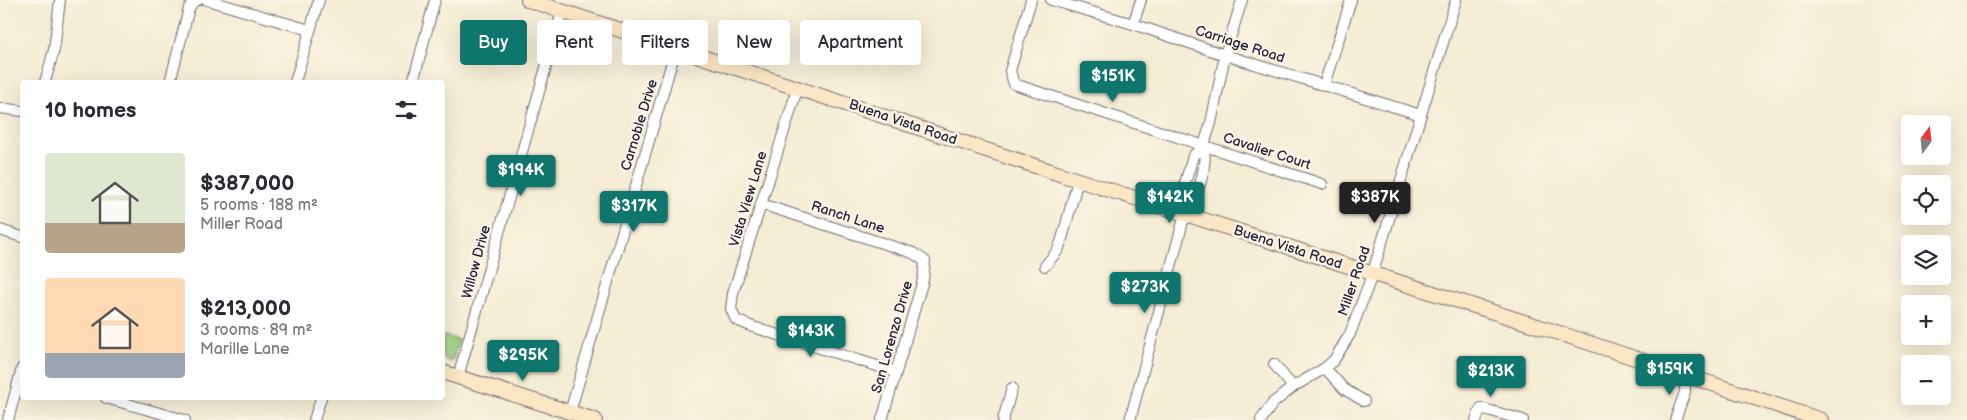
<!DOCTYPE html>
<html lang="en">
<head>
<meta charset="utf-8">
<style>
  body { margin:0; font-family:"Balsamiq Sans",sans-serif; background:#f7f7f7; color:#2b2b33; height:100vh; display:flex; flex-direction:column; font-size:19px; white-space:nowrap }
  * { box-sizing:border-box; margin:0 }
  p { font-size:16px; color:#7c7c81 }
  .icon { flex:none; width:28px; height:28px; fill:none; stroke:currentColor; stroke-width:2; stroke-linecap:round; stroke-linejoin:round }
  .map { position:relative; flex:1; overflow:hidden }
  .panel { position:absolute; left:20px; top:80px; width:425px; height:320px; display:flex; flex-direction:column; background:#fff; border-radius:5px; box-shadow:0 5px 20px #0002 }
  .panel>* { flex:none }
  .guide { position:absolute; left:460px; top:20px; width:475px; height:45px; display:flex; gap:10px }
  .needle { width:32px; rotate:15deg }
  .fabs { position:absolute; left:1901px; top:115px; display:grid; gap:10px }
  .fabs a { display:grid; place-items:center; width:50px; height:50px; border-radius:5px; background:#fff; box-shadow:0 5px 20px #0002; font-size:25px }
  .price { position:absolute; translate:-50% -42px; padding:0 11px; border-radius:5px; background:#0f766e; color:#fff; font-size:16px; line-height:32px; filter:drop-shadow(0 1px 2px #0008) }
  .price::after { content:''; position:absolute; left:50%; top:30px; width:15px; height:11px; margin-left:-8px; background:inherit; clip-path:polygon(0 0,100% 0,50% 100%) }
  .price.on { background:#222; color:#fff }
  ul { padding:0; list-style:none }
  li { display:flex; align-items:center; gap:15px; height:125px; padding:0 25px }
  li span { display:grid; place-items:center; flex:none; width:140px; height:100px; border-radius:5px; color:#555 }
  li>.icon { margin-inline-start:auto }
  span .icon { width:60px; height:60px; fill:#fffc; stroke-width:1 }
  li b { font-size:21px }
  h2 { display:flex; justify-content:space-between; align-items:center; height:60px; padding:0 25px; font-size:21px }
  .tag { padding:0 18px; border-radius:5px; background:#fff; box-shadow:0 5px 20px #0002; font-size:18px; line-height:45px }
  .tag.on { background:#0f766e; color:#fff }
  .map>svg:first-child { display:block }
  .park { fill:url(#park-tufts); stroke:#5e785d }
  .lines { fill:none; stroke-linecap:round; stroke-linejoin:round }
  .street-casing { stroke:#6c6970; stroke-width:12 }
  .secondary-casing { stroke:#6c6970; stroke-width:16 }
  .street { stroke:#fff; stroke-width:10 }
  .secondary { stroke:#fce6c4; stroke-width:14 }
  .labels { text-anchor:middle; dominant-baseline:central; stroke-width:5; stroke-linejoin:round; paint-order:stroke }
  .street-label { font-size:14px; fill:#22223b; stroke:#fcf5e5 }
</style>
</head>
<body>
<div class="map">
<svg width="1967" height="420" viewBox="0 0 1967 420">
  <defs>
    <pattern id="park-tufts" width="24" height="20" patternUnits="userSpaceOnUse" patternTransform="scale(1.25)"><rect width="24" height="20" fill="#9ace7f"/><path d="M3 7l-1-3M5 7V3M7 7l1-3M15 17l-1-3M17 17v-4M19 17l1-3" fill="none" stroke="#84b16f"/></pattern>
  </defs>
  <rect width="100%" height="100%" fill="#fcf5e5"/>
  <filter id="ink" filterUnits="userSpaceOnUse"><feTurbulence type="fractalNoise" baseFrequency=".02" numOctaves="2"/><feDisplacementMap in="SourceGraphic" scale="10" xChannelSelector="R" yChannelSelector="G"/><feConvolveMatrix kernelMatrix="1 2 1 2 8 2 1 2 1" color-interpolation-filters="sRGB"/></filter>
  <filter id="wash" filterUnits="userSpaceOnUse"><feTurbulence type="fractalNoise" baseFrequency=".0096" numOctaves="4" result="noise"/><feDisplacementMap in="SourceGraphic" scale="20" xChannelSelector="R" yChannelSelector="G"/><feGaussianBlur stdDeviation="1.12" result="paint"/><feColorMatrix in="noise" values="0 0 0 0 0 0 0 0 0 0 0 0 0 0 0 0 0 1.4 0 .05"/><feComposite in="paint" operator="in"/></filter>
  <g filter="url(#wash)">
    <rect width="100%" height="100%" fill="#f4ecd3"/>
    <!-- park -->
    <path class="park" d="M443,335L459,340L452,362L443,359Z"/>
  </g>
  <g filter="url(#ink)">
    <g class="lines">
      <defs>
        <g id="street">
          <path d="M207,0L310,30"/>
          <path d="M1031,0L1010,71L1014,84L1322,184"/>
          <path d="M1051,0L1133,24L1225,55L1421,115"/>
          <path d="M1133,24L1141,0"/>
          <path d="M45,82L54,50L60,0"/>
          <path d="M170,82L189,8L194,1L198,0"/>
          <path d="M295,82L319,0"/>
          <path d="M413,82L435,0"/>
          <path d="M1324,85L1351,0"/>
          <path d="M798,87L733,293L731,309L736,320L753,327L896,372"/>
          <path d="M0,108L22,111"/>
          <path d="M1204,145L1211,123L1225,55L1242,0"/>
          <path d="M761,204L913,253L925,261L923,280L882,420"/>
          <path d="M0,230L22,237"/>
          <path d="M1045,266L1058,250L1062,239L1078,180"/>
          <path d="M1274,364L1293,387"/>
          <path d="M1325,368L1344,389L1364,401"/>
          <path d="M458,377L562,11"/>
          <path d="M106,398L185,420"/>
          <path d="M570,412L676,48"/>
          <path d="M8,420L22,368"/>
          <path d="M314,420L321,398"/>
          <path d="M1003,420L1012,388"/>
          <path d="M1130,420L1185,214C1199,195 1207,169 1204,145L1193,156L1181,197L1185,214"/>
          <path d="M1261,420L1273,403L1293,387L1325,368L1334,360L1350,334L1372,275L1456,0"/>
          <path d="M1476,420L1481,408L1523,420"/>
          <path d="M1675,420L1685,392V376"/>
        </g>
        <g id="secondary">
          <path d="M528,0L1078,180L1556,332L1821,420"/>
          <path d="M442,372L595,420"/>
        </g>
      </defs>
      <!-- street casing -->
      <use href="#street" class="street-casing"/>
      <!-- secondary casing -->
      <use href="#secondary" class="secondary-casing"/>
      <!-- street -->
      <use href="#street" class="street"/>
      <!-- secondary -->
      <use href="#secondary" class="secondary"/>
    </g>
  </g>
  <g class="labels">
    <!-- street labels -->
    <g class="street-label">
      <text transform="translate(1240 44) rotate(18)">Carriage Road</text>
      <text transform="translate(903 122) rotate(19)">Buena Vista Road</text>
      <text transform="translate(639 125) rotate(-73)">Carnoble Drive</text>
      <text transform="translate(1267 151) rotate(18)">Cavalier Court</text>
      <text transform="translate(748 199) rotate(-73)">Vista View Lane</text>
      <text transform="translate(848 217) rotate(18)">Ranch Lane</text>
      <text transform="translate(1288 247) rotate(18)">Buena Vista Road</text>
      <text transform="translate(476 262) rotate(-75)">Willow Drive</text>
      <text transform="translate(1354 281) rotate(-71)">Miller Road</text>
      <text transform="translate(892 337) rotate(-74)">San Lorenzo Drive</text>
    </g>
  </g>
</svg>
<div class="fabs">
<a><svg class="needle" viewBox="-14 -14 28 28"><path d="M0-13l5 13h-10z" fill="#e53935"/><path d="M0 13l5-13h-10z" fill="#7c7c81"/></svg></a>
<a><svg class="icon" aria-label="locate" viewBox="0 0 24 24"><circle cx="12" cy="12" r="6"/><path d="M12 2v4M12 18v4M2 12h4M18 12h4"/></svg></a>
<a><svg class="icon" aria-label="layers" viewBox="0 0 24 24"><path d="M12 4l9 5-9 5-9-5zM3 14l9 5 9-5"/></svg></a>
<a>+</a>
<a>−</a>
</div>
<b class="price" style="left:1113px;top:103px">$151K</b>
<b class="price" style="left:521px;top:197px">$194K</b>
<b class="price" style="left:1170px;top:224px">$142K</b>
<b class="price on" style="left:1375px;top:224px">$387K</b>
<b class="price" style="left:634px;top:233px">$317K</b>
<b class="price" style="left:1145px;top:314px">$273K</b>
<b class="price" style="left:811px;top:358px">$143K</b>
<b class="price" style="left:523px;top:382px">$295K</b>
<b class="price" style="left:1670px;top:396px">$159K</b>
<b class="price" style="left:1491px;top:398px">$213K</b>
<div class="guide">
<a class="tag on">Buy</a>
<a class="tag">Rent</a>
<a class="tag">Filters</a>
<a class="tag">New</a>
<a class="tag">Apartment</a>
</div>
<section class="panel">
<h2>10 homes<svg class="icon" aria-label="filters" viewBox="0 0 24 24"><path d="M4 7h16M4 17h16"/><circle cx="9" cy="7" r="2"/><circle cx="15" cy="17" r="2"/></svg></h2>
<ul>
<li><span style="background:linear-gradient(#dfe7d0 70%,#b9a48a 0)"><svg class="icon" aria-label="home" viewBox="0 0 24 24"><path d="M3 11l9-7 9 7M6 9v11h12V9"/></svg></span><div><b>$387,000</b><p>5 rooms · 188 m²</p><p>Miller Road</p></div></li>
<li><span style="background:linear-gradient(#ffd9b3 75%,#9aa5b1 0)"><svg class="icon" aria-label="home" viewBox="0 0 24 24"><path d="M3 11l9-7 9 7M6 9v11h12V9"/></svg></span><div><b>$213,000</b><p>3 rooms · 89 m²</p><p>Marille Lane</p></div></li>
</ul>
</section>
</div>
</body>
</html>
